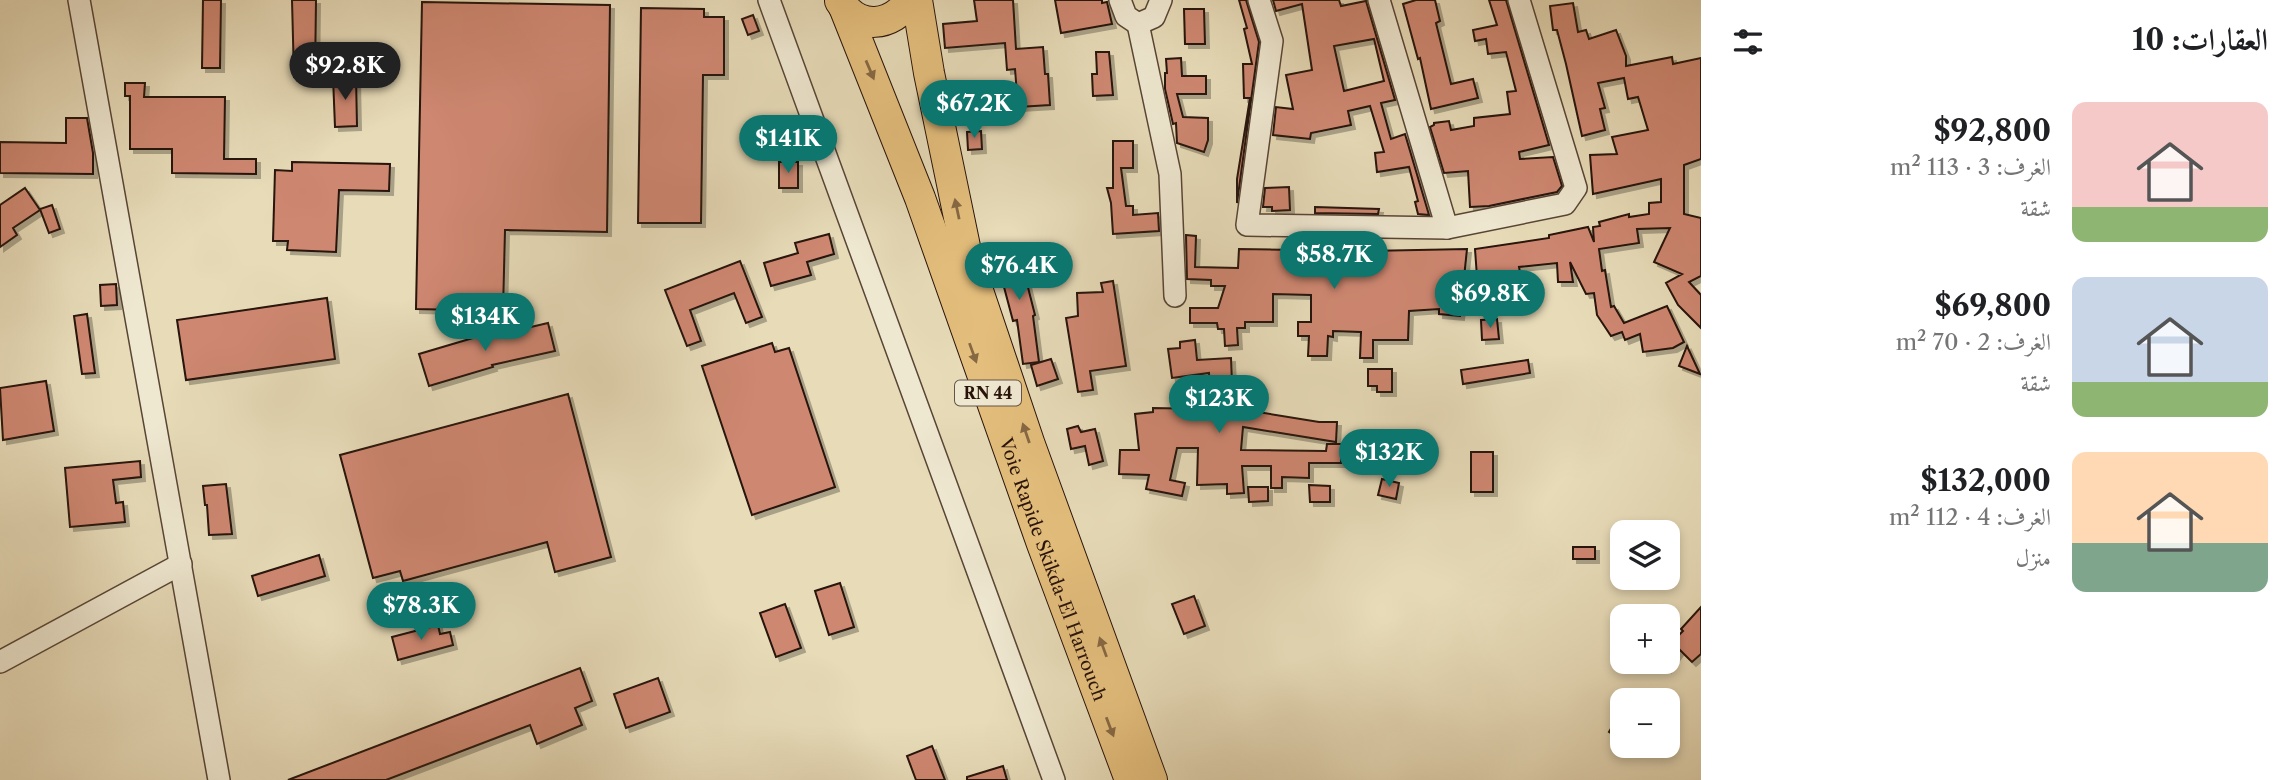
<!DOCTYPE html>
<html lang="ar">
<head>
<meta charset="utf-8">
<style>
  body { margin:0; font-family:"Libre Caslon Text",Amiri,serif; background:#f2f2f2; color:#202124; direction:rtl; height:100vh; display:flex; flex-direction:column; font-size:26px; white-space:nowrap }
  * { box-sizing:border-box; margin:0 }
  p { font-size:23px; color:#757577 }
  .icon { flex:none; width:38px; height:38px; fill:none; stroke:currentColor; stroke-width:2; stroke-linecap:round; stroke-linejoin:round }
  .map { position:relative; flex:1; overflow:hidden; direction:ltr }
  .sheet { display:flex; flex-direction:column; background:#fff; width:595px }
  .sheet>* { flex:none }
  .buttons { position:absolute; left:1610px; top:520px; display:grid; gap:14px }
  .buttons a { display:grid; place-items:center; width:70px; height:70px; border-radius:14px; background:#fff; box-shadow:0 4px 10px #0003; font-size:35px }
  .price { position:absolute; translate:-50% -60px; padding:0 16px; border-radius:24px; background:#0f766e; color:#fff; font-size:23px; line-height:46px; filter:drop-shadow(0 2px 4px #0008) }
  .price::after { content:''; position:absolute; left:50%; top:42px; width:21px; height:16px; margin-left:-10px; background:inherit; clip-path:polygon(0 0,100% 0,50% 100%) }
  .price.active { background:#222; color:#fff }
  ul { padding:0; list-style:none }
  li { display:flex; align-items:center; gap:21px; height:175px; padding:0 28px }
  li span { display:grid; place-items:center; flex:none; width:196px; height:140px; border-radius:14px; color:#555 }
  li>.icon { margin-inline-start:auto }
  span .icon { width:84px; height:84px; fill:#fffc; stroke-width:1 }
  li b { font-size:30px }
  h2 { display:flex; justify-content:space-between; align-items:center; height:84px; padding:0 28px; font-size:30px }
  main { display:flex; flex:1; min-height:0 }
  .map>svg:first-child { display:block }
  .building { fill:#ce8771; stroke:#28130a; stroke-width:2; fill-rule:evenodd; filter:url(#shadow) }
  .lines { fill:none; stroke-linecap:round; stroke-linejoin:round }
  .minor-casing { stroke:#584536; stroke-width:24 }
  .highway-casing { stroke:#28130a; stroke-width:32 }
  .minor { stroke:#efe8d1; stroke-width:21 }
  .highway { stroke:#e4be7c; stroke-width:30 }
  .oneway { fill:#866843 }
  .labels { text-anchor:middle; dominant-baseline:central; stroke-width:7; stroke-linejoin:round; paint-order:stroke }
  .shield { fill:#efe8d1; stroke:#645346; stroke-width:2 }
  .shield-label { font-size:16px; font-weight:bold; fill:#28130a }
  .street-label { font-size:18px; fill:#28130a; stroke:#efe8d1 }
</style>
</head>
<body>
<main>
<section class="sheet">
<h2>العقارات: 10<svg class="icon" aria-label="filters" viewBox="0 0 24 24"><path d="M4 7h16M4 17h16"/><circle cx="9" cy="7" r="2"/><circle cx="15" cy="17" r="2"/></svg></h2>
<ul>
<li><span style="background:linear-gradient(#f6c9c9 75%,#8fb573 0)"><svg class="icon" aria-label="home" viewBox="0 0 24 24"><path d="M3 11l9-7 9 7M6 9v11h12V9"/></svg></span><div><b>$92,800</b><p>الغرف: 3 · 113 m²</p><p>شقة</p></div></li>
<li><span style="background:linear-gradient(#c9d6e8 75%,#8fb573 0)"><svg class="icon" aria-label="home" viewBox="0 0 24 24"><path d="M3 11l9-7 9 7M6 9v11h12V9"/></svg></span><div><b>$69,800</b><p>الغرف: 2 · 70 m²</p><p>شقة</p></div></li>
<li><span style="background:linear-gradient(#ffd9b3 65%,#7fa58c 0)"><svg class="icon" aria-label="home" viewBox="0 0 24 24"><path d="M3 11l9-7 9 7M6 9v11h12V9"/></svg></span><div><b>$132,000</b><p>الغرف: 4 · 112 m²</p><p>منزل</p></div></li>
</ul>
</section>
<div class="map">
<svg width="1701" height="780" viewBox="0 0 1701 780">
  <defs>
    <filter id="shadow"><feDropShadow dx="4" dy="4" stdDeviation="0" flood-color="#0004"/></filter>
  </defs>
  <rect width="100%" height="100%" fill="#e7dbb8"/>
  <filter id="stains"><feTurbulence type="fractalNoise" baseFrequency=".00286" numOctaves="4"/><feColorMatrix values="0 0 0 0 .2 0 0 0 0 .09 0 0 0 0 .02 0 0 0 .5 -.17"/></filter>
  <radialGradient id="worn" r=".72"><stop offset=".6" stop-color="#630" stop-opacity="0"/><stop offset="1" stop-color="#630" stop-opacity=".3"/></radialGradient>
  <!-- building -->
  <g class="building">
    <path d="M203,0H221L220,68H202Z"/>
    <path d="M292,0H316L315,77H294Z"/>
    <path d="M974,0H1013L1016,49L1043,47L1045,74H1048L1050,105L1018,107L1015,69L1007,70L1005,43L945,48L943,24L977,21Z"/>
    <path d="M1055,0H1102V3L1107,2L1112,24L1061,33Z"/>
    <path d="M1239,0H1246L1259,42L1237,203V179L1250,98H1244L1243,64H1252L1244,29L1247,28Z"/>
    <path d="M1273,0H1339L1341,6L1366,1L1395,100L1381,103L1391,139L1405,134L1429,215L1418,214L1415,202L1418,201L1409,167L1377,172L1375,153L1384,152L1370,106L1348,111L1351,125L1311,133L1310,139L1273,135L1276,107L1293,109L1286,75L1312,70L1302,4L1276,11ZM1374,39L1384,81L1344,91L1334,46Z"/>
    <path d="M1416,0H1435L1440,21L1436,23L1451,84L1473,79L1478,98L1431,109L1420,58L1418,59L1403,4Z"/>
    <path d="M1489,0H1506L1549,145L1519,152L1520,159L1553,157L1562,186L1557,192L1489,206L1470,207L1468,171L1444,173L1430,127L1434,125V123L1449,121L1451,130L1474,126V118L1510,114L1507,92L1516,91L1506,52L1488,54L1486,39L1475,41L1473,30L1497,25Z"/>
    <path d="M422,2L610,5L607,232L505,230L503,311L416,309Z"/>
    <path d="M1573,3L1578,32L1586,30L1589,39L1616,30L1626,56V66L1672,57L1673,64L1701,58V159L1684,165V214L1701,218V276L1689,282L1701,295V328L1678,305L1666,283L1682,274L1654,262L1670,228L1637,229L1639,243L1599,249L1602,271L1605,270L1611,307L1614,306L1624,323L1667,306L1684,342L1673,348L1643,352L1640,334L1625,340L1622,332L1611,336L1597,315L1594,293L1586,294L1570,262L1573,282H1558L1557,263L1519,267L1520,272L1477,277L1475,249L1549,238V235L1588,227L1594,242L1593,227L1600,226L1599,222L1629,214V217L1649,214V203L1661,202V179L1593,194L1590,155L1617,154L1612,137L1648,130L1638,97L1628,99L1624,78L1598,83L1605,108L1600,109L1605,130L1582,136L1566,64L1557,30H1553L1550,6Z"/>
    <path d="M641,8L704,9V17H724V75H703L701,223H638Z"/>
    <path d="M1184,9H1204L1205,44H1185Z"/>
    <path d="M753,15L759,31L748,35L742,19Z"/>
    <path d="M1096,52H1109L1113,95L1093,96L1092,74H1097Z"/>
    <path d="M1181,58L1182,76H1206V94H1177L1183,117L1208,118V140L1204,152L1177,143L1176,123L1173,124L1165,89V73H1167L1166,59Z"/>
    <path d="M333,77H356L357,126L335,127Z"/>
    <path d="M125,83H145L144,97H225L224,159H256V174L172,173V149H130V96H125Z"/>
    <path d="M66,118H87L93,153V174L0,173V142L66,143Z"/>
    <path d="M981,131L982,149L968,150L967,132Z"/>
    <path d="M1113,141H1133V168H1121L1126,206H1133V215L1158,213L1159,231L1113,234L1111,203L1107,188H1113Z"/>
    <path d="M292,162L390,164L389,191L339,190L336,252L287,250L288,241H273L275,170L292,171Z"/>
    <rect x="779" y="162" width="19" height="26"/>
    <path d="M1289,187L1290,210L1272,211V207H1263L1265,188Z"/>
    <path d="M25,188L40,210L13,228L17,235L0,247V205Z"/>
    <path d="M52,205L60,229L49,233L40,209Z"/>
    <path d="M1315,207L1379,209L1378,214L1315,213Z"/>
    <path d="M829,234L834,254L807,262L811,275L771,286L764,263L798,253L795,243Z"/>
    <path d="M1186,235L1196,236L1195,267L1238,268L1239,249L1367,251L1467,249L1460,316L1439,314V309L1409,311L1408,340H1373V358H1360L1361,332L1333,331V337L1328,336L1327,356H1308L1309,336H1298V322H1311V295L1273,294V322H1245V328H1237L1238,345L1225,346L1224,329H1218L1217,323H1190V308H1218L1225,286H1211V280L1187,279Z"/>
    <path d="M1018,248L1035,315L1033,316L1039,362L1023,364L1017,320L1013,321L995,253Z"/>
    <path d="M740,261L762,317L746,323L734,293L690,310L701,341L687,346L665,290Z"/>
    <path d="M1113,281L1126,366L1090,371L1093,390L1078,392L1066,318L1078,316L1077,293L1103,292L1101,283Z"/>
    <path d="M116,284L117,305L101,306L100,285Z"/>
    <path d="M327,298L335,359L186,380L177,320Z"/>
    <path d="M87,314L95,373L82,374L74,316Z"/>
    <path d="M1497,319L1499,339L1482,340L1481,320Z"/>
    <path d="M548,323L555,351L492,365L493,367L429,386L419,354L483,335L484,338Z"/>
    <path d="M1195,340L1197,360L1231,358L1233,408L1319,422H1337L1336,442L1243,427L1241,450L1326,451L1327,444H1340L1353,446V456L1341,455V463H1309V478L1282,477V488H1271V466H1242L1244,493L1227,494V484L1197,485L1198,448H1177L1170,480L1185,483L1182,496L1146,489L1149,475L1119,474L1120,450H1139L1135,414L1153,412V408L1207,409V400L1210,399L1209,373L1172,378L1168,349L1180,348V342Z"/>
    <path d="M772,343L775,352L789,348L835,487L752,515L702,366Z"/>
    <path d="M1687,346L1700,374L1679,366Z"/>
    <path d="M1051,359L1058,379L1037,386L1031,365Z"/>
    <path d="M1528,360L1530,373L1463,384L1461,370Z"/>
    <path d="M1368,369H1392V392H1377V386H1368Z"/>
    <path d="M46,381L54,431L3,440L0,388Z"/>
    <path d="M568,394L611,557L555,572L547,542L403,581L400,571L373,578L340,455Z"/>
    <path d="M1078,426L1081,432L1095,429L1103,461L1089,465L1085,446L1071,449L1067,429Z"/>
    <rect x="1471" y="452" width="22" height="40"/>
    <path d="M140,461L141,477L113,480L116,503L123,502L125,522L70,527L65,468Z"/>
    <path d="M1382,479L1399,483L1396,499L1378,495Z"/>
    <path d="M226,484L232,534L209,535L207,505H205L203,486Z"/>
    <path d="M1309,485L1330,486V502H1310Z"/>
    <path d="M1248,487H1268V501L1249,502Z"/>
    <rect x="1573" y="547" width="22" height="12"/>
    <path d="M319,555L325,576L258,596L252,576Z"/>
    <path d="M840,583L854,627L829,635L815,591Z"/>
    <path d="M1194,596L1205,626L1184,634L1172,604Z"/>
    <path d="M785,604L801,648L776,657L760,613Z"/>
    <path d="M1701,607V654L1692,662L1680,650L1668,667V646L1683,631L1681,629Z"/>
    <path d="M438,625L440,634L450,632L453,645L398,660L392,637Z"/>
    <path d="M580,668L592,701L575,708L582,725L537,744L530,725L386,780H288Z"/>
    <path d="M658,678L670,712L626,728L614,694Z"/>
    <path d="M1622,710V740L1609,732Z"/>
    <path d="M932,746L945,780H916L907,756Z"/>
    <path d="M1003,766L1007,780H967V777Z"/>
  </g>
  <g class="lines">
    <defs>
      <g id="minor">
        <path d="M79,0L219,780"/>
        <path d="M769,0L1054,780"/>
        <path d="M1120,0L1126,16L1138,24L1154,17L1161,0"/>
        <path d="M1259,0L1272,41L1247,225L1447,228L1565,204L1576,188L1519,0"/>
        <path d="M1379,0L1447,228"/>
        <path d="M1138,24L1170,174L1175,296"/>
        <path d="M0,662L181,564"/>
      </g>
      <g id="highway">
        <path d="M917,0L929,73L968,261L1030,445L1152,780"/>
        <path d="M840,1C858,31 892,27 910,0"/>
        <path id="s1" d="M844,7L920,198L1042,544L1130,780"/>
      </g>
    </defs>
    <!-- minor casing -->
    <use href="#minor" class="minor-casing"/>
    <!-- highway casing -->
    <use href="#highway" class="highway-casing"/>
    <!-- minor -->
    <use href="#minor" class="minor"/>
    <!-- highway -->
    <use href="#highway" class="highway"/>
  </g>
  <!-- one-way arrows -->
  <defs><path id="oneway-solid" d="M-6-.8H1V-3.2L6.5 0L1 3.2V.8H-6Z" transform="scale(1.75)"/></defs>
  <g class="oneway">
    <use href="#oneway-solid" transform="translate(870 70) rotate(67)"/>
    <use href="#oneway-solid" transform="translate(957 209) rotate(-102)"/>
    <use href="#oneway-solid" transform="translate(973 353) rotate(70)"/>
    <use href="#oneway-solid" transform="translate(1026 433) rotate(-109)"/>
    <use href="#oneway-solid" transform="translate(1103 647) rotate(-110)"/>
    <use href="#oneway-solid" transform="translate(1110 727) rotate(69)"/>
  </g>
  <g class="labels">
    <!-- shield labels -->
    <rect class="shield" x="955" y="380.5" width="66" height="25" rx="5"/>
    <g class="shield-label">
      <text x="988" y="393">RN 44</text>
    </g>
    <!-- street labels -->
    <g class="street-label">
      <text stroke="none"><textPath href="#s1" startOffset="600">Voie Rapide Skikda-El Harrouch</textPath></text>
    </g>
  </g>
  <rect width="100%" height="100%" filter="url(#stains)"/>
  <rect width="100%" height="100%" fill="url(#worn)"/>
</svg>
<div class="buttons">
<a><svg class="icon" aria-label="layers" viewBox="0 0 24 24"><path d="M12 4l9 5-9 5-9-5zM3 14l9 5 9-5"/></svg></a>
<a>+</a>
<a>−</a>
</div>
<b class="price active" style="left:345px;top:102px">$92.8K</b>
<b class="price" style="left:974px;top:140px">$67.2K</b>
<b class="price" style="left:788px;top:175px">$141K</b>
<b class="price" style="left:1334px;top:291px">$58.7K</b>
<b class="price" style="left:1019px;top:302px">$76.4K</b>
<b class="price" style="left:1490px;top:330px">$69.8K</b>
<b class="price" style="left:485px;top:353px">$134K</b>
<b class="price" style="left:1219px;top:435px">$123K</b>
<b class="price" style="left:1389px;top:489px">$132K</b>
<b class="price" style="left:421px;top:642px">$78.3K</b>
</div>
</main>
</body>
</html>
